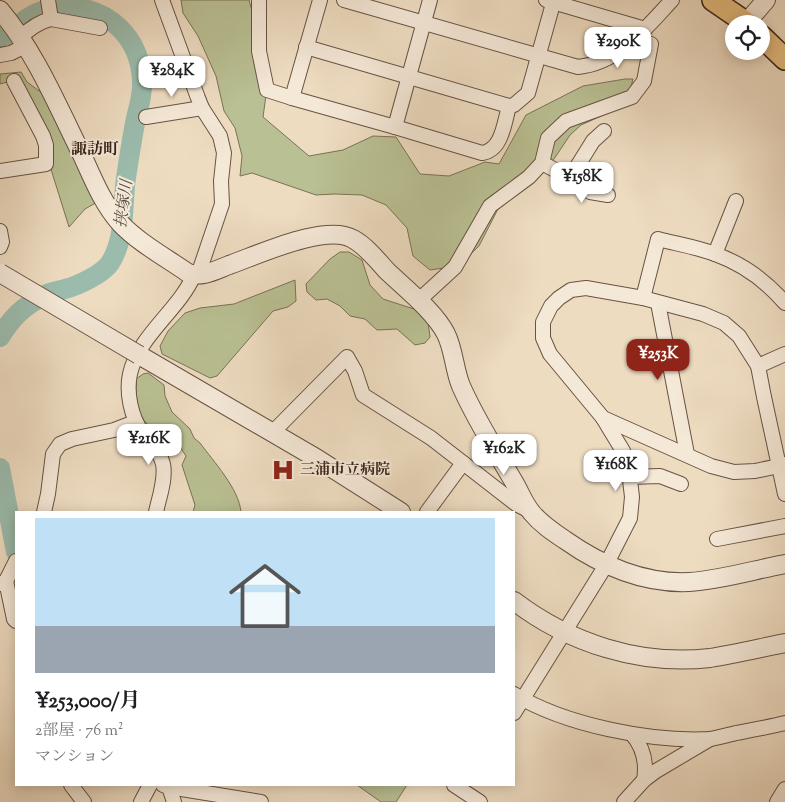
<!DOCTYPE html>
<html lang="ja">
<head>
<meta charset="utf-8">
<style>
  body { margin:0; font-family:"Sorts Mill Goudy","Noto Serif JP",serif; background:#f6f6f6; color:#202124; height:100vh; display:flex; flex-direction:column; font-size:19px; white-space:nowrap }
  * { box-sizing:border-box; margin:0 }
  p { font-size:16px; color:#757577 }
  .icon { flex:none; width:28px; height:28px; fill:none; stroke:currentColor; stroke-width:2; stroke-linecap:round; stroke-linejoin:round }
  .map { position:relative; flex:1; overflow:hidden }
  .sheet { position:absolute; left:15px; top:511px; width:500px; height:275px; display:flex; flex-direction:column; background:#fff; border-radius:0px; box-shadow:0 2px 12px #0003 }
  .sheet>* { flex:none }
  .tools { position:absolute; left:725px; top:15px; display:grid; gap:10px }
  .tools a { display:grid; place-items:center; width:45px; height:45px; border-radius:50%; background:#fff; box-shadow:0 2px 12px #0003; font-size:25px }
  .price { position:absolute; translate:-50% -42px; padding:0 11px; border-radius:10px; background:#fff; color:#222; font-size:16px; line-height:32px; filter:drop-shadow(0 1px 2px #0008) }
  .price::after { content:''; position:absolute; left:50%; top:30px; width:15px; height:11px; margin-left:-8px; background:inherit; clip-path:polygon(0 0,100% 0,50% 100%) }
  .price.current { background:#8f2418; color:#fff }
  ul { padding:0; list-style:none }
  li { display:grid; align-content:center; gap:10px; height:265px; padding:0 20px }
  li+li { border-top:1px solid #e0e0e0 }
  li span { display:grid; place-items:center; height:155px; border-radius:0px; color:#555 }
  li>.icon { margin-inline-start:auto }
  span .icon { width:90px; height:90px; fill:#fffc; stroke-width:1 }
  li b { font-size:21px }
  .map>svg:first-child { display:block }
  .green { fill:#b9c093; stroke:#7a7257 }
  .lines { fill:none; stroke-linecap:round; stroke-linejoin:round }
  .river { stroke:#9bbcad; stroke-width:20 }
  .minor-casing { stroke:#685244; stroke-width:16 }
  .tertiary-casing { stroke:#685244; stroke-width:20 }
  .primary-casing { stroke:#3c241b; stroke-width:24 }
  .minor { stroke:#f4e8d7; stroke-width:14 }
  .tertiary { stroke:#f4e8d7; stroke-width:18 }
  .primary { stroke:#e7be80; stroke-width:21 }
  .tertiary-bridge-casing { stroke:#685244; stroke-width:20; stroke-linecap:butt }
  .tertiary-bridge { stroke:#f4e8d7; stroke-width:18 }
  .labels { text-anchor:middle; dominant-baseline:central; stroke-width:4; stroke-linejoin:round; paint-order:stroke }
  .poi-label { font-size:15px; font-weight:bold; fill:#3c241b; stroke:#f4e8d7; text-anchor:start }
  .neighbourhood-label { font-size:16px; font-weight:bold; fill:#3c241b; stroke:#f4e8d7 }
  .water-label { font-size:16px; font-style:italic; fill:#544a40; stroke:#f4e8d7 }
</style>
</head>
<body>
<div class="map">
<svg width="785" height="802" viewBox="0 0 785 802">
  <rect width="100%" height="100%" fill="#eedcc1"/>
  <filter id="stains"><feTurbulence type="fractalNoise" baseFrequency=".004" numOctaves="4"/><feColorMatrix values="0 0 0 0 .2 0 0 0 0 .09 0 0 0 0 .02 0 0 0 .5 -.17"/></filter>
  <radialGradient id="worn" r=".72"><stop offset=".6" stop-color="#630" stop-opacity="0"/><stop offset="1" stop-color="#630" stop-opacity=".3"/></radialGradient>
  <!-- green -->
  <g class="green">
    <path d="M181,0H249L269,74L263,117L309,156L343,150L373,136L396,137L420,174L449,176L485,162L499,164L526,115L583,86L625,79H633L626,105L581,125L570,135L554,159L537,176L499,207L479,246L458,266L430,270L413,256L407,228L386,205L362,195L335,194L316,195L252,173L240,176L242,156L235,128L224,111L216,76L198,36L183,13Z"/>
    <path d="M21,72L27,82L46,96L99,201L85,209L69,227L50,166L52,139L37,123L15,80L0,84V74Z"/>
    <path d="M340,252H349L362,260L370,285L383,299L414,309L428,322L430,337L425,343L415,345L397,329L377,330L365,319L350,316L340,306L327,299L316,300L307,292L306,284L330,259Z"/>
    <path d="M295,280L296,301L288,307L273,311L217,376L210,378L162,354L160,346L168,331L185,313L200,308L234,304Z"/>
    <path d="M148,373L164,385L165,396L172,412L190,429L194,438L200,443C214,462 239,489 241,512H193L195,505L182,465L186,456L171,433C166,432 160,431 155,429C136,421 136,397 136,379L143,374Z"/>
    <path d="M357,785H407L396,802H381Z"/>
  </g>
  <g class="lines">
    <!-- river -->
    <g class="river">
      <path d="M0,38C9,35 15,29 21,23C34,12 49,7 67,7C110,8 140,38 142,81C143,94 139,106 136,118C132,138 129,158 126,178C122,205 126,239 110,263C103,274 77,286 65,289C58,291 50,292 43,296C23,307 12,317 0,337"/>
      <path d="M0,468L16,552"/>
    </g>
    <defs>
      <g id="minor">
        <path d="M48,0L51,19"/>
        <path d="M162,0L198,98L202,108L220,136L224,153L221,181L222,204L198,275"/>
        <path d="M259,0V51L267,90L292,98L395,127L482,153C502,150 504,124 509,106"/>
        <path d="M344,0L578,67C619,63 646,28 672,0"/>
        <path d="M546,0L645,29"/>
        <path d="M20,38C29,29 38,22 51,19L100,28"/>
        <path d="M306,47L509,106L514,105L528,93L554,0"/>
        <path d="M0,55L11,53L25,46"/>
        <path d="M292,98L320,0"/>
        <path d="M146,117L202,108"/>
        <path d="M395,127L430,0"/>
        <path d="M542,163L570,178L593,141L604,131"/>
        <path d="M0,171L46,164V145L43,136L14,81"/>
        <path d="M570,178L590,192L608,195"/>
        <path d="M0,231L2,242L0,247"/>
        <path d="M715,254L736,201"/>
        <path d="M643,298L658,239C677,244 697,247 715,254C743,264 766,281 785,303"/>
        <path d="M418,301L455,267L490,206L529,177L542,163L548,138L566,121L632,97L644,81L651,44"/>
        <path d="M658,303L687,454"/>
        <path d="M758,366L785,354"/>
        <path d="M272,433L347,357L355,371L363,395L431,438L516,504L530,511"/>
        <path d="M785,464L779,466L755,471L734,472L711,466L603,418L550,354L543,338V322L551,306L559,298L571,290L586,288L643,298L703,314L724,323L739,336L758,366L764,397L779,466L785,494"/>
        <path d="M629,477L660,476L681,484"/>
        <path d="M44,512L48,494L53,454L60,444L72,439L114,430L135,422"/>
        <path d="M156,512C159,498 166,479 163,464C160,451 150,442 142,432C131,417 126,392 130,374C138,336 179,310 194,275"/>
        <path d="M427,512L463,463"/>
        <path d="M717,539L785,526"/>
        <path d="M6,581L14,619L16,621"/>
        <path d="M0,584L6,581L16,561"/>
        <path d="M514,694C565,725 650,742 710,739C718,738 728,735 736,733C752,730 769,727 785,723"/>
        <path d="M514,713L606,565L630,518L632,497L628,463L623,451L603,418"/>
        <path d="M632,734C643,747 647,763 644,780"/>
        <path d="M71,785L84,802"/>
        <path d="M163,785L169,787L261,802"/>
        <path d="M454,785L480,802"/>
        <path d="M169,787L174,802"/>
        <path d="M141,802L150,785"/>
        <path d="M624,802L644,780L656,771L710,739"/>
        <path d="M777,802L785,789"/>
      </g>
      <g id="tertiary">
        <path d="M0,10C36,53 58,107 83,157C93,179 103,204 120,223C139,243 165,257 188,273C202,278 216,270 229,265C258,255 326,223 353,239C366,246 377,260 387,271C405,288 435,312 446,334C454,350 454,369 461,386C476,420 496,451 514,482C520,492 524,504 532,513C541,524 553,532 565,540C602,566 643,584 689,582C721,580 753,570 785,564"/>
        <path d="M747,22L766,0"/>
        <path d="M139,355L316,458L401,512"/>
        <path d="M514,601C569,643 640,666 710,658C735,654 760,648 785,643"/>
      </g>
      <g id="primary">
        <path d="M713,0L748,24"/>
        <path d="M761,36L785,59"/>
      </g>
    </defs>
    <!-- minor casing -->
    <use href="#minor" class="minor-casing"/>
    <!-- tertiary casing -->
    <use href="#tertiary" class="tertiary-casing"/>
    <!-- primary casing -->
    <use href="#primary" class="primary-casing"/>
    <!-- minor -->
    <use href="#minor" class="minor"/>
    <!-- tertiary -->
    <use href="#tertiary" class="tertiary"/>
    <!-- primary -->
    <use href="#primary" class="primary"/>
    <defs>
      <path id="tertiary-bridge" d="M0,273L139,355"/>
    </defs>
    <!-- tertiary-bridge casing -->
    <use href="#tertiary-bridge" class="tertiary-bridge-casing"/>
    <!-- tertiary-bridge -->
    <use href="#tertiary-bridge" class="tertiary-bridge"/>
  </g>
  <!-- icons -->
  <defs>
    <symbol id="hospital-bare" viewBox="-9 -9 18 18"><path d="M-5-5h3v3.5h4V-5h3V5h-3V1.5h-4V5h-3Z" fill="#8f2418" stroke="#f4e8d7" stroke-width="2.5" paint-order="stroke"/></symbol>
  </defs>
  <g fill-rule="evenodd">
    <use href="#hospital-bare" x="267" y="454" width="32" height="32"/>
  </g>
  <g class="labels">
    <!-- poi labels -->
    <g class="poi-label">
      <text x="300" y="470">三浦市立病院</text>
    </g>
    <!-- neighbourhood labels -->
    <g class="neighbourhood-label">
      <text x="95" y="150">諏訪町</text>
    </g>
    <!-- water labels -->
    <g class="water-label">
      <text transform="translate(125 204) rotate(-82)">挟塚川</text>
    </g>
  </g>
  <rect width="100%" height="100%" filter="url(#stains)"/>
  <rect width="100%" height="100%" fill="url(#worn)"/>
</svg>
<div class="tools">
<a><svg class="icon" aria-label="locate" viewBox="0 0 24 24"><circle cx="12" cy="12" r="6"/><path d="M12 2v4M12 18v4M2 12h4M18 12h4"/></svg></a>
</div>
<b class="price" style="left:618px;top:69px">¥290K</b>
<b class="price" style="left:172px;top:98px">¥284K</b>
<b class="price" style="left:582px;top:204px">¥158K</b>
<b class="price current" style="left:658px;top:381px">¥253K</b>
<b class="price" style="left:149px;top:466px">¥216K</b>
<b class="price" style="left:504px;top:476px">¥162K</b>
<b class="price" style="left:616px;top:492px">¥168K</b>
<section class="sheet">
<ul>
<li><span style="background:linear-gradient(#bfe0f5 70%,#9aa5b1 0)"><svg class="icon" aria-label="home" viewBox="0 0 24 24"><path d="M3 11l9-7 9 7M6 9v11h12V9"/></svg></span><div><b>¥253,000/月</b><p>2部屋 · 76 m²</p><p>マンション</p></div></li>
</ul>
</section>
</div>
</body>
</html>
